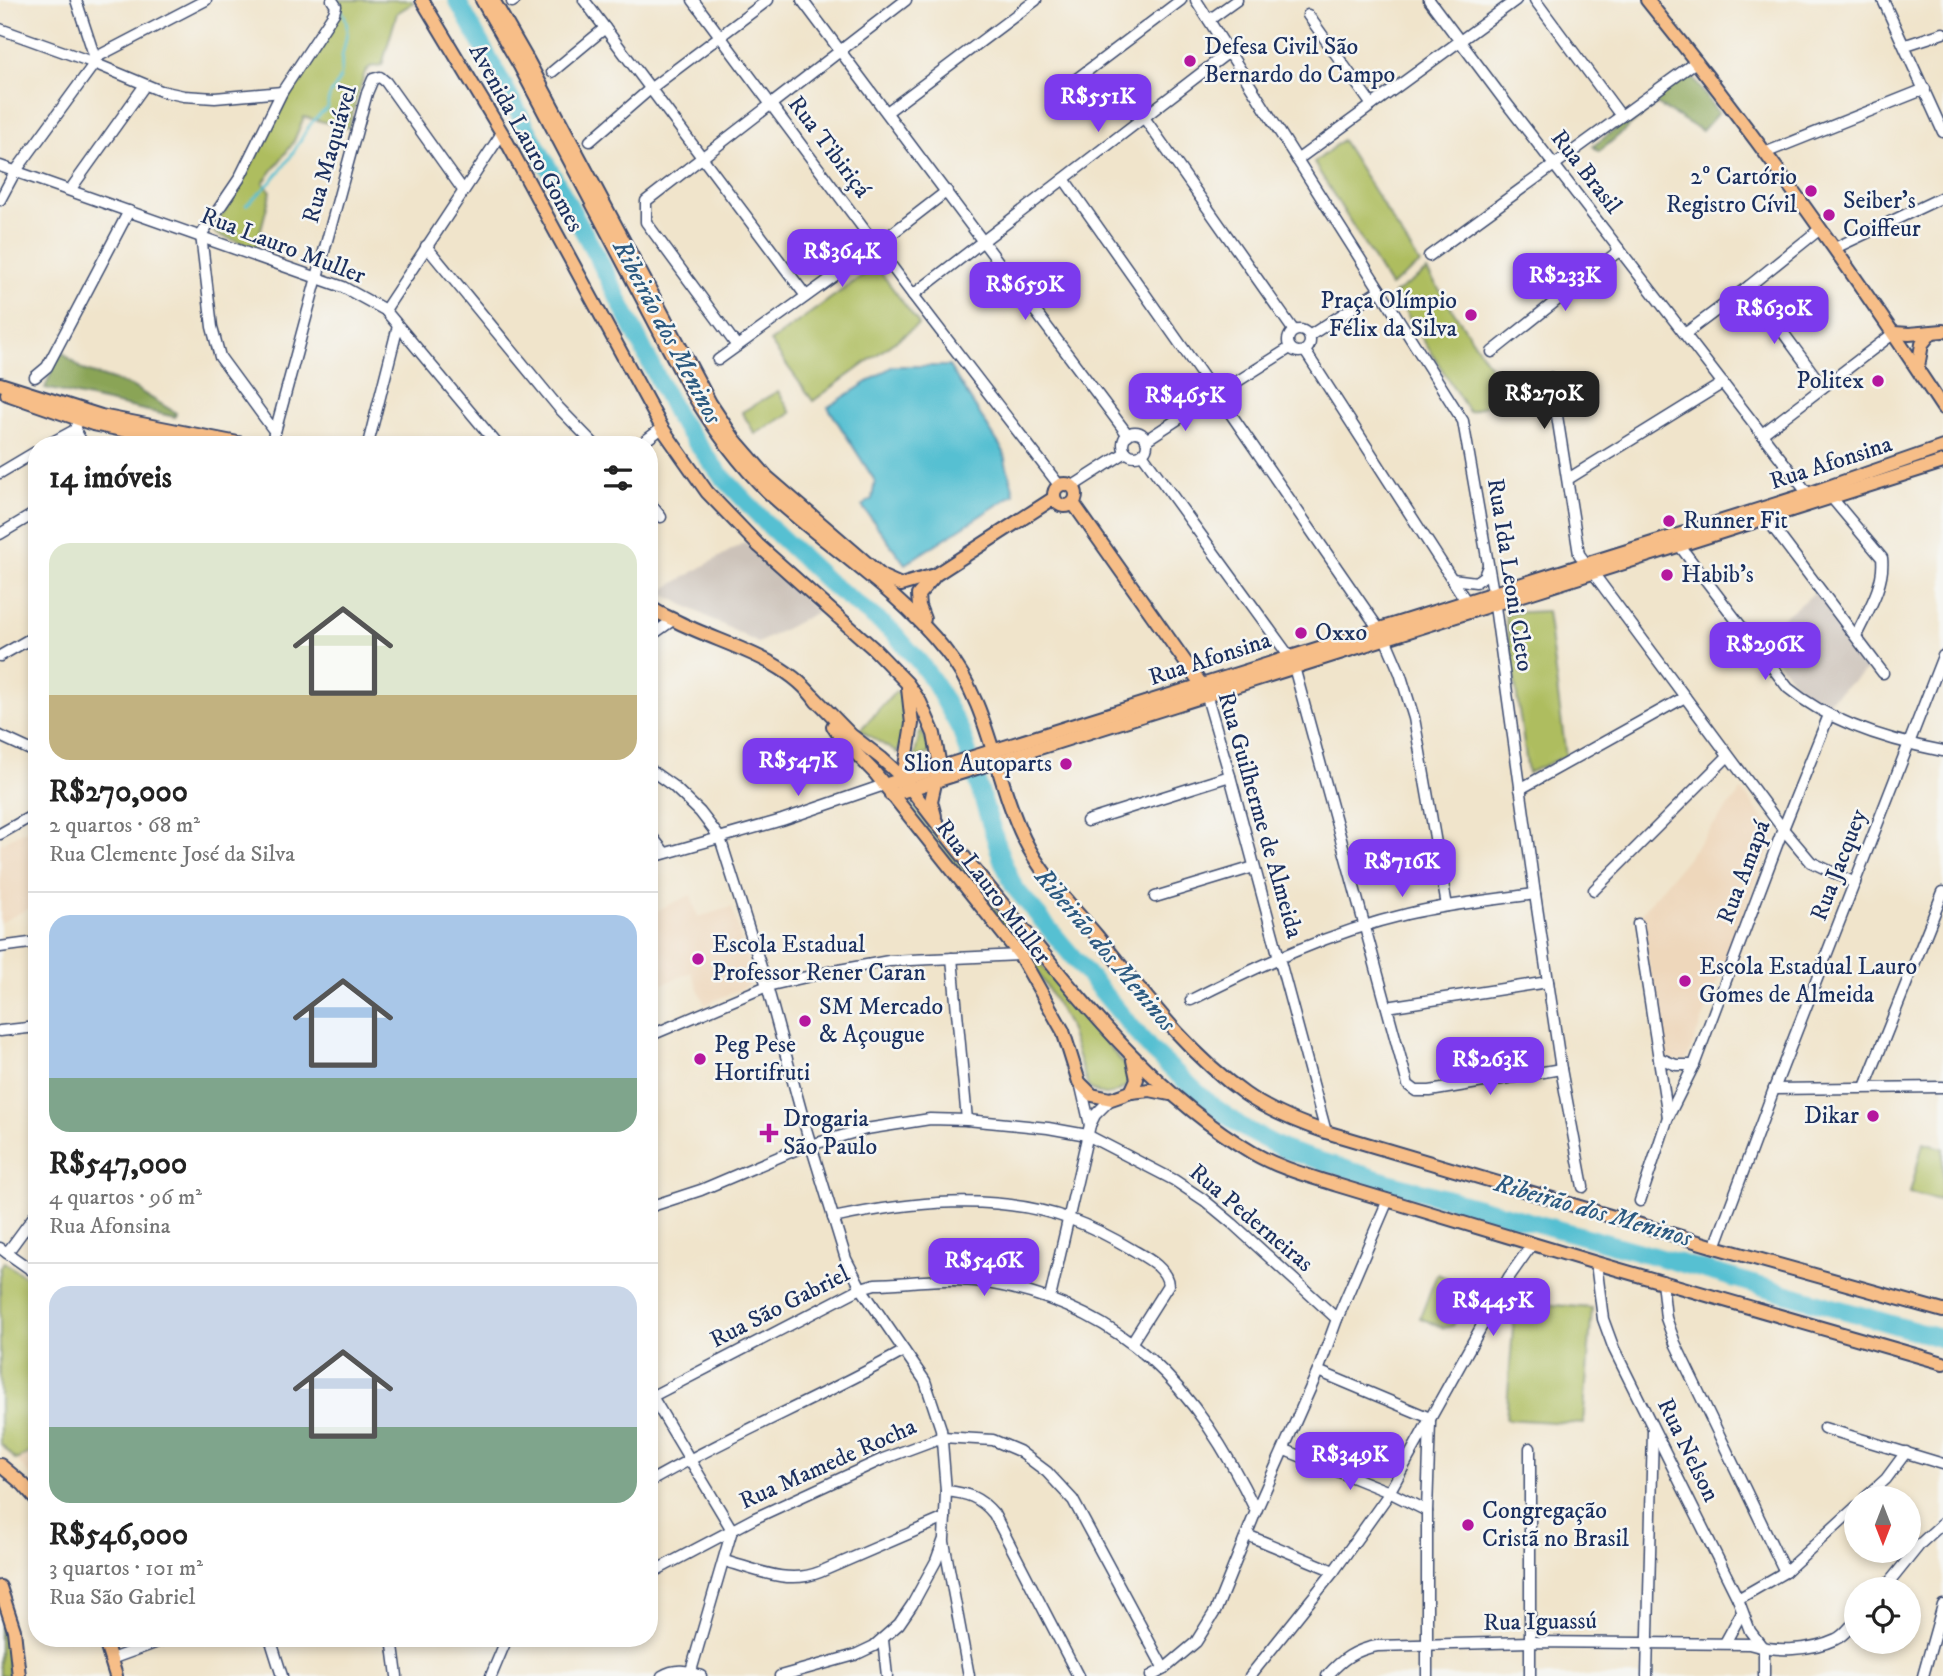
<!DOCTYPE html>
<html lang="pt">
<head>
<meta charset="utf-8">
<style>
  body { margin:0; font-family:"IM FELL DW Pica",serif; background:#f6f6f6; color:#222; height:100vh; display:flex; flex-direction:column; font-size:26px; white-space:nowrap }
  * { box-sizing:border-box; margin:0 }
  p { font-size:23px; color:#767676 }
  .icon { flex:none; width:38px; height:38px; fill:none; stroke:currentColor; stroke-width:2; stroke-linecap:round; stroke-linejoin:round }
  .map { position:relative; flex:1; overflow:hidden }
  .details { position:absolute; left:28px; top:436px; width:630px; height:1211px; display:flex; flex-direction:column; background:#fff; border-radius:28px; box-shadow:0 4px 10px #0003 }
  .details>* { flex:none }
  .needle { width:46px; rotate:180deg }
  .controls { position:absolute; left:1844px; top:1486px; display:grid; gap:14px }
  .controls a { display:grid; place-items:center; width:77px; height:77px; border-radius:50%; background:#fff; box-shadow:0 4px 10px #0003; font-size:35px }
  .price { position:absolute; translate:-50% -60px; padding:0 16px; border-radius:14px; background:#7c3aed; color:#fff; font-size:23px; line-height:46px; filter:drop-shadow(0 2px 4px #0008) }
  .price::after { content:''; position:absolute; left:50%; top:42px; width:21px; height:16px; margin-left:-10px; background:inherit; clip-path:polygon(0 0,100% 0,50% 100%) }
  .price.active { background:#222; color:#fff }
  ul { padding:0; list-style:none }
  li { display:grid; align-content:center; gap:14px; height:371px; padding:0 21px }
  li+li { border-top:2px solid #e0e0e0 }
  li span { display:grid; place-items:center; height:217px; border-radius:21px; color:#555 }
  li>.icon { margin-inline-start:auto }
  span .icon { width:126px; height:126px; fill:#fffc; stroke-width:1 }
  li b { font-size:30px }
  h2 { display:flex; justify-content:space-between; align-items:center; height:84px; padding:0 21px; font-size:30px }
  .map>svg:first-child { display:block }
  .built { fill:#eed7bb }
  .industrial { fill:#ccc2b9 }
  .green { fill:#aebd5f; stroke:#64765e; stroke-width:2 }
  .forest { fill:#8aa456; stroke:#526a5a; stroke-width:2 }
  .water { fill:#56c0d2; stroke:#387898; stroke-width:2 }
  .lines { fill:none; stroke-linecap:round; stroke-linejoin:round }
  .stream { stroke:#56c0d2; stroke-width:2.5 }
  .river { stroke:#56c0d2; stroke-width:18 }
  .minor-casing { stroke:#3b4a6e; stroke-width:13 }
  .major-casing { stroke:#3b4a6e; stroke-width:16 }
  .minor { stroke:#fff; stroke-width:10 }
  .major { stroke:#f7be88; stroke-width:12 }
  .poi-dot { fill:#b5179e; stroke:#f6f6f2; stroke-width:2.5 }
  .labels { text-anchor:middle; dominant-baseline:central; stroke-width:5; stroke-linejoin:round; paint-order:stroke }
  .poi-label { font-size:24px; fill:#1b2f5e; stroke:#f6f6f2; text-anchor:start }
  .street-label { font-size:24px; fill:#1b2f5e; stroke:#f6f6f2 }
  .water-label { font-size:26px; font-style:italic; fill:#2d5a81; stroke:#f6f6f2 }
</style>
</head>
<body>
<div class="map">
<svg width="1943" height="1676" viewBox="0 0 1943 1676">
  <rect width="100%" height="100%" fill="#f6f6f2"/>
  <filter id="ink" filterUnits="userSpaceOnUse"><feTurbulence type="fractalNoise" baseFrequency=".0143" numOctaves="2"/><feDisplacementMap in="SourceGraphic" scale="14" xChannelSelector="R" yChannelSelector="G"/><feConvolveMatrix kernelMatrix="1 2 1 2 8 2 1 2 1" color-interpolation-filters="sRGB"/></filter>
  <filter id="wash" filterUnits="userSpaceOnUse"><feTurbulence type="fractalNoise" baseFrequency=".00686" numOctaves="4" result="noise"/><feDisplacementMap in="SourceGraphic" scale="28" xChannelSelector="R" yChannelSelector="G"/><feGaussianBlur stdDeviation="1.57" result="paint"/><feColorMatrix in="noise" values="0 0 0 0 0 0 0 0 0 0 0 0 0 0 0 0 0 1.4 0 .05"/><feComposite in="paint" operator="in"/></filter>
  <g filter="url(#wash)">
    <rect width="100%" height="100%" fill="#f0e4cb"/>
    <!-- built -->
    <g class="built">
      <path d="M1742,790L1775,834L1686,1062L1669,1059L1664,1055L1662,1047L1641,914Z"/>
      <path d="M37,824V904L0,923V844Z"/>
      <path d="M691,895L698,917L732,907L752,978L749,985L705,1005L691,972L649,990V914Z"/>
      <path d="M37,1449V1482L16,1460Z"/>
    </g>
    <!-- industrial -->
    <g class="industrial">
      <path d="M745,542L817,612L758,643L659,592Z"/>
      <path d="M1817,591L1874,664L1826,703L1798,688L1759,636Z"/>
    </g>
    <!-- green -->
    <g class="green">
      <path d="M337,0H411L413,3L397,13L382,65L370,67L365,72L348,128L304,117L293,143L263,183L271,191L256,248L216,234L212,229L232,201L285,102L338,17L340,4Z"/>
      <path d="M1342,140L1420,264L1390,286L1314,163Z"/>
      <path d="M876,266L919,324L813,401L770,342Z"/>
      <path d="M1427,271L1501,383L1510,396L1469,412L1394,294Z"/>
      <path d="M778,391L791,413L755,434L742,412Z"/>
      <path d="M1547,611L1566,756L1528,773L1505,613Z"/>
      <path d="M896,691C912,706 905,736 897,753L860,730Z"/>
      <path d="M922,731L931,753L914,758L920,732Z"/>
      <path d="M902,791L1000,915L1132,1074C1131,1088 1112,1097 1099,1093C1095,1092 1091,1089 1088,1087L1068,1025L1048,989L1026,956L900,796Z"/>
      <path d="M1923,1143L1943,1148V1186L1939,1200L1910,1193Z"/>
      <path d="M4,1262L37,1285V1449L16,1460L0,1443V1268Z"/>
      <path d="M1437,1274L1459,1283L1467,1294L1453,1326L1444,1328L1420,1318Z"/>
      <path d="M1515,1302L1592,1308L1583,1424L1506,1419Z"/>
      <path d="M0,1623L8,1652L9,1676H0Z"/>
    </g>
    <!-- forest -->
    <g class="forest">
      <path d="M1690,74L1718,113L1702,131L1656,104L1599,152L1593,146Z"/>
      <path d="M60,350L83,370L131,386L176,413L175,417L45,388Z"/>
    </g>
    <!-- water -->
    <path class="water" d="M893,366H949L1004,452C1005,467 1012,479 1014,494L905,564L862,506L872,499L875,481L828,407Z"/>
    <g class="lines">
      <!-- stream -->
      <path class="stream" d="M246,205C263,191 279,175 291,156C306,134 304,126 328,108C326,95 335,90 340,78C343,71 341,63 342,56C346,39 352,21 339,7"/>
      <!-- river -->
      <path class="river" d="M457,0L600,262L677,417L719,473L767,524L828,582L893,632L921,664L934,682L961,731L1002,860L1014,887L1152,1051L1209,1103L1245,1129L1285,1150L1391,1183L1712,1272L1943,1339"/>
    </g>
  </g>
  <g filter="url(#ink)">
    <g class="lines">
      <defs>
        <g id="minor">
          <path d="M76,0L95,58"/>
          <path d="M584,0L806,296"/>
          <path d="M693,0L913,295L1059,485"/>
          <path d="M802,0L1128,435"/>
          <path d="M1196,0L1463,421L1493,592L1535,894L1561,1069L1583,1187"/>
          <path d="M1429,0L1507,104L1812,499"/>
          <path d="M1535,0L1621,116"/>
          <path d="M1883,0L1943,132"/>
          <path d="M512,2L515,0"/>
          <path d="M1308,15L1372,105"/>
          <path d="M1209,20L1237,0"/>
          <path d="M0,29L89,61L161,91L184,96L215,98L282,92"/>
          <path d="M1906,45L1943,33"/>
          <path d="M89,61L206,0"/>
          <path d="M552,72L605,28"/>
          <path d="M1119,82L1294,331"/>
          <path d="M1062,90L1181,0"/>
          <path d="M887,112L1036,0"/>
          <path d="M590,141L650,89L768,0"/>
          <path d="M1767,152L1925,89"/>
          <path d="M1297,160L1516,0"/>
          <path d="M0,166L343,287L385,310L497,444"/>
          <path d="M1064,179L1209,385"/>
          <path d="M70,190L145,85"/>
          <path d="M0,200L15,172L94,64"/>
          <path d="M426,246L559,408L594,444"/>
          <path d="M1835,248L1943,197"/>
          <path d="M1429,256L1697,61"/>
          <path d="M1749,286L1823,387"/>
          <path d="M913,295L1230,51"/>
          <path d="M385,310L502,133"/>
          <circle cx="1299" cy="341" r="11"/>
          <path d="M1686,333L1749,286L1820,229"/>
          <path d="M1309,336L1380,290"/>
          <path d="M737,346L646,222V201L906,0"/>
          <path d="M1305,351L1466,601"/>
          <path d="M1492,352L1620,250"/>
          <path d="M718,360L876,246L947,191"/>
          <path d="M35,377L47,367L129,211"/>
          <path d="M1551,378L1579,554L1783,829L1811,862L1855,883"/>
          <circle cx="1217" cy="395" r="12"/>
          <path d="M1227,388L1290,348"/>
          <path d="M1224,404L1385,638L1400,673L1414,718L1447,906"/>
          <path d="M76,426L75,430L83,444"/>
          <path d="M275,432L220,357L212,327L201,235L239,179L282,92L334,13L336,6L332,0"/>
          <circle cx="1135" cy="444" r="12"/>
          <path d="M1762,434L1894,333"/>
          <path d="M1146,440L1206,401"/>
          <path d="M49,444L75,430"/>
          <path d="M270,444L275,432L367,93L373,79L380,77L386,82L463,190"/>
          <path d="M368,444L398,326"/>
          <path d="M641,444L662,428"/>
          <path d="M1142,454L1289,656L1294,667L1408,1085L1416,1091H1430L1561,1069"/>
          <path d="M0,473L37,451"/>
          <path d="M1568,479L1723,383"/>
          <path d="M1073,486L1126,452"/>
          <path d="M1831,497L1882,558C1885,585 1867,612 1856,636"/>
          <path d="M649,502L661,517"/>
          <path d="M1766,518L1883,673"/>
          <path d="M0,534L37,512"/>
          <path d="M1679,545L1788,688C1829,722 1891,741 1943,751"/>
          <path d="M1452,579L1476,582L1484,576L1488,566"/>
          <path d="M649,637L673,620"/>
          <path d="M0,656L37,635"/>
          <path d="M1205,690L1230,776L1326,1132"/>
          <path d="M0,736L37,753"/>
          <path d="M649,769L673,786L700,812L720,838L767,986L806,1129L846,1259L861,1288L925,1381L941,1429L946,1491L944,1539L936,1561L912,1605L899,1624L874,1646L855,1655L780,1676"/>
          <path d="M1520,789L1685,697"/>
          <path d="M1087,821L1230,776"/>
          <path d="M649,833L665,853"/>
          <path d="M0,834L37,813"/>
          <path d="M649,858L782,820L884,785"/>
          <path d="M1594,890L1728,756"/>
          <path d="M1155,897L1254,867"/>
          <path d="M1638,924L1668,1117"/>
          <path d="M0,947L37,942"/>
          <path d="M952,958L967,1120"/>
          <path d="M1191,1000C1260,965 1331,932 1407,914C1448,904 1492,900 1535,894"/>
          <path d="M1387,1007L1548,982"/>
          <path d="M0,1031L37,1027"/>
          <path d="M649,1036L767,986L828,972L889,961L1020,955"/>
          <path d="M1659,1058L1676,1065H1694"/>
          <path d="M1080,1082L1090,1125"/>
          <path d="M1865,1087L1943,892"/>
          <path d="M1774,1089L1943,1087"/>
          <path d="M1640,1201L1668,1117L1694,1065L1783,829L1829,715"/>
          <path d="M649,1207L701,1190L800,1148L866,1129L930,1119L967,1120L1048,1128L1087,1135L1174,1180L1204,1200L1233,1224L1337,1319"/>
          <path d="M833,1218C908,1202 996,1192 1070,1219C1092,1227 1113,1238 1133,1250C1147,1258 1167,1268 1168,1285L1132,1342"/>
          <path d="M1715,1247L1774,1089L1943,656"/>
          <path d="M0,1248L37,1274"/>
          <path d="M7,1253L37,1212"/>
          <path d="M1596,1263L1603,1319L1614,1349L1738,1599L1750,1631L1763,1648"/>
          <path d="M1662,1281L1666,1318L1675,1343L1785,1572"/>
          <path d="M1050,1298L1090,1125L1095,1115L1111,1099"/>
          <path d="M1318,1371L1430,1418"/>
          <path d="M650,1393L732,1530L691,1671"/>
          <path d="M649,1398L861,1288L875,1284C909,1283 949,1277 982,1282C1124,1305 1196,1387 1256,1511"/>
          <path d="M1824,1428L1943,1464"/>
          <path d="M1530,1448V1676"/>
          <path d="M1285,1450L1389,1492L1427,1511"/>
          <path d="M649,1482C732,1434 821,1398 904,1351"/>
          <path d="M946,1491C967,1493 980,1497 994,1514L1078,1676"/>
          <path d="M1865,1498L1886,1479L1906,1452"/>
          <path d="M1247,1535L1334,1571"/>
          <path d="M944,1542L969,1676"/>
          <path d="M725,1561C757,1570 788,1585 820,1572L945,1518"/>
          <path d="M649,1574L755,1518L883,1459L942,1437L993,1440L1019,1451L1047,1472L1073,1500L1164,1669"/>
          <path d="M1884,1589L1921,1543L1943,1523"/>
          <path d="M1738,1599L1785,1572L1857,1506"/>
          <path d="M270,1638L282,1676"/>
          <path d="M392,1638L397,1676"/>
          <path d="M883,1640L887,1676"/>
          <path d="M1725,1643L1742,1612"/>
          <path d="M111,1659L169,1638"/>
          <path d="M491,1676L507,1638"/>
          <path d="M662,1676C675,1668 687,1670 701,1676"/>
          <path d="M1151,1676L1164,1669L1196,1642L1216,1610L1256,1511L1318,1371L1337,1319L1388,1200"/>
          <path d="M1250,1676L1334,1571L1386,1498L1509,1277L1533,1243"/>
          <path d="M1327,1676C1342,1659 1355,1650 1377,1646L1530,1642L1749,1644C1776,1652 1810,1651 1836,1639C1844,1636 1850,1626 1857,1620"/>
          <path d="M1427,1676V1511L1430,1422"/>
          <path d="M1647,1676L1653,1430"/>
          <path d="M1764,1676V1649"/>
          <path d="M1923,1676L1943,1605"/>
        </g>
        <g id="major">
          <path d="M422,0L502,133L662,428L707,492L758,545L874,649L907,683L920,702L934,734L940,766"/>
          <path d="M482,0L520,66L691,391C713,428 737,462 768,492C826,546 895,587 945,650C990,704 994,777 1024,839C1042,876 1071,905 1097,936C1142,991 1186,1052 1245,1094C1269,1111 1297,1122 1326,1132L1715,1247L1943,1311"/>
          <path d="M493,0L528,61L710,403L734,439L767,477L883,577L901,585L935,575L1054,498"/>
          <path d="M1647,0C1754,132 1850,267 1943,408"/>
          <path d="M1894,333L1909,334L1943,331"/>
          <path d="M1918,367L1922,344L1931,333"/>
          <path d="M0,384L101,416L243,444"/>
          <path d="M7,394L93,424L191,444"/>
          <circle cx="1065" cy="495" r="11"/>
          <path d="M1073,503L1201,684"/>
          <path d="M649,606C657,613 668,617 678,622C724,645 787,658 817,702"/>
          <path d="M924,619L919,606L918,595L933,578"/>
          <path d="M813,696L851,735L881,758L903,778C938,827 977,873 1015,919C1085,1005 1156,1096 1253,1153C1279,1168 1309,1176 1337,1185L1596,1263L1943,1363"/>
          <path d="M833,726L841,738L875,773L1020,955L1063,1031L1079,1082L1092,1095L1111,1099L1131,1092L1150,1090L1170,1094"/>
          <path d="M903,778L912,724L908,688"/>
          <path d="M884,785L1808,494L1943,447"/>
          <path d="M891,795L1943,462"/>
          <path d="M935,816L931,801L936,779"/>
          <path d="M1131,1092L1137,1079L1133,1060"/>
          <path d="M0,1465L23,1484L37,1500"/>
          <path d="M0,1587L14,1630L19,1676"/>
          <path d="M104,1638L116,1676"/>
        </g>
      </defs>
      <!-- minor casing -->
      <use href="#minor" class="minor-casing"/>
      <!-- major casing -->
      <use href="#major" class="major-casing"/>
      <!-- minor -->
      <use href="#minor" class="minor"/>
      <!-- major -->
      <use href="#major" class="major"/>
    </g>
  </g>
  <!-- markers -->
  <g class="poi-dot">
    <circle cx="1190" cy="61" r="7"/>
    <circle cx="1811" cy="191" r="7"/>
    <circle cx="1829" cy="215" r="7"/>
    <circle cx="1471" cy="315" r="7"/>
    <circle cx="1878" cy="381" r="7"/>
    <circle cx="1669" cy="521" r="7"/>
    <circle cx="1667" cy="575" r="7"/>
    <circle cx="1301" cy="633" r="7"/>
    <circle cx="1066" cy="764" r="7"/>
    <circle cx="698" cy="959" r="7"/>
    <circle cx="1685" cy="981" r="7"/>
    <circle cx="805" cy="1021" r="7"/>
    <circle cx="700" cy="1059" r="7"/>
    <circle cx="1873" cy="1116" r="7"/>
    <path d="M765.5 1122.5h7v7h7v7h-7v7h-7v-7h-7v-7h7z"/>
    <circle cx="1468" cy="1525" r="7"/>
  </g>
  <g class="labels">
    <!-- poi labels -->
    <g class="poi-label">
      <text x="1204" y="47">Defesa Civil São<tspan x="1204" dy="28">Bernardo do Campo</tspan></text>
      <text x="1797" y="177" text-anchor="end">2º Cartório<tspan x="1797" dy="28">Registro Cívil</tspan></text>
      <text x="1843" y="201">Seiber's<tspan x="1843" dy="28">Coiffeur</tspan></text>
      <text x="1457" y="301" text-anchor="end">Praça Olímpio<tspan x="1457" dy="28">Félix da Silva</tspan></text>
      <text x="1864" y="381" text-anchor="end">Politex</text>
      <text x="1683" y="521">Runner Fit</text>
      <text x="1681" y="575">Habib's</text>
      <text x="1315" y="633">Oxxo</text>
      <text x="1052" y="764" text-anchor="end">Slion Autoparts</text>
      <text x="712" y="945">Escola Estadual<tspan x="712" dy="28">Professor Rener Caran</tspan></text>
      <text x="1699" y="967">Escola Estadual Lauro<tspan x="1699" dy="28">Gomes de Almeida</tspan></text>
      <text x="819" y="1007">SM Mercado<tspan x="819" dy="28">&amp; Açougue</tspan></text>
      <text x="714" y="1045">Peg Pese<tspan x="714" dy="28">Hortifruti</tspan></text>
      <text x="1859" y="1116" text-anchor="end">Dikar</text>
      <text x="783" y="1119">Drogaria<tspan x="783" dy="28">São Paulo</tspan></text>
      <text x="1482" y="1511">Congregação<tspan x="1482" dy="28">Cristã no Brasil</tspan></text>
    </g>
    <!-- street labels -->
    <g class="street-label">
      <text transform="translate(526 138) rotate(61)">Avenida Lauro Gomes</text>
      <text transform="translate(829 147) rotate(53)">Rua Tibiriçá</text>
      <text transform="translate(330 154) rotate(-74)">Rua Maquiável</text>
      <text transform="translate(1586 172) rotate(52)">Rua Brasil</text>
      <text transform="translate(283 246) rotate(21)">Rua Lauro Muller</text>
      <text transform="translate(1831 463) rotate(-18)">Rua Afonsina</text>
      <text transform="translate(1510 575) rotate(81)">Rua Ida Leoni Cleto</text>
      <text transform="translate(1210 659) rotate(-18)">Rua Afonsina</text>
      <text transform="translate(1260 815) rotate(74)">Rua Guilherme de Almeida</text>
      <text transform="translate(1839 865) rotate(-69)">Rua Jacquey</text>
      <text transform="translate(1744 872) rotate(-69)">Rua Amapá</text>
      <text transform="translate(993 892) rotate(53)">Rua Lauro Muller</text>
      <text transform="translate(1251 1218) rotate(40)">Rua Pederneiras</text>
      <text transform="translate(780 1307) rotate(-27)">Rua São Gabriel</text>
      <text transform="translate(1688 1450) rotate(64)">Rua Nelson</text>
      <text transform="translate(828 1464) rotate(-24)">Rua Mamede Rocha</text>
      <text transform="translate(1540 1622) rotate(-1)">Rua Iguassú</text>
    </g>
    <!-- water labels -->
    <g class="water-label">
      <text transform="translate(667 332) rotate(62)">Ribeirão dos Meninos</text>
      <text transform="translate(1105 950) rotate(50)">Ribeirão dos Meninos</text>
      <text transform="translate(1593 1211) rotate(16)">Ribeirão dos Meninos</text>
    </g>
  </g>
</svg>
<div class="controls">
<a><svg class="needle" viewBox="-14 -14 28 28"><path d="M0-13l5 13h-10z" fill="#e53935"/><path d="M0 13l5-13h-10z" fill="#767676"/></svg></a>
<a><svg class="icon" aria-label="locate" viewBox="0 0 24 24"><circle cx="12" cy="12" r="6"/><path d="M12 2v4M12 18v4M2 12h4M18 12h4"/></svg></a>
</div>
<b class="price" style="left:1098px;top:134px">R$551K</b>
<b class="price" style="left:842px;top:289px">R$364K</b>
<b class="price" style="left:1565px;top:313px">R$233K</b>
<b class="price" style="left:1025px;top:322px">R$659K</b>
<b class="price" style="left:1774px;top:346px">R$630K</b>
<b class="price active" style="left:1544px;top:431px">R$270K</b>
<b class="price" style="left:1185px;top:433px">R$465K</b>
<b class="price" style="left:1765px;top:682px">R$296K</b>
<b class="price" style="left:798px;top:798px">R$547K</b>
<b class="price" style="left:1402px;top:899px">R$716K</b>
<b class="price" style="left:1490px;top:1097px">R$263K</b>
<b class="price" style="left:984px;top:1298px">R$546K</b>
<b class="price" style="left:1493px;top:1338px">R$445K</b>
<b class="price" style="left:1350px;top:1492px">R$349K</b>
<section class="details">
<h2>14 imóveis<svg class="icon" aria-label="filters" viewBox="0 0 24 24"><path d="M4 7h16M4 17h16"/><circle cx="9" cy="7" r="2"/><circle cx="15" cy="17" r="2"/></svg></h2>
<ul>
<li><span style="background:linear-gradient(#dfe7d0 70%,#c2b280 0)"><svg class="icon" aria-label="home" viewBox="0 0 24 24"><path d="M3 11l9-7 9 7M6 9v11h12V9"/></svg></span><div><b>R$270,000</b><p>2 quartos · 68 m²</p><p>Rua Clemente José da Silva</p></div></li>
<li><span style="background:linear-gradient(#a9c7e8 75%,#7fa58c 0)"><svg class="icon" aria-label="home" viewBox="0 0 24 24"><path d="M3 11l9-7 9 7M6 9v11h12V9"/></svg></span><div><b>R$547,000</b><p>4 quartos · 96 m²</p><p>Rua Afonsina</p></div></li>
<li><span style="background:linear-gradient(#c9d6e8 65%,#7fa58c 0)"><svg class="icon" aria-label="home" viewBox="0 0 24 24"><path d="M3 11l9-7 9 7M6 9v11h12V9"/></svg></span><div><b>R$546,000</b><p>3 quartos · 101 m²</p><p>Rua São Gabriel</p></div></li>
</ul>
</section>
</div>
</body>
</html>
